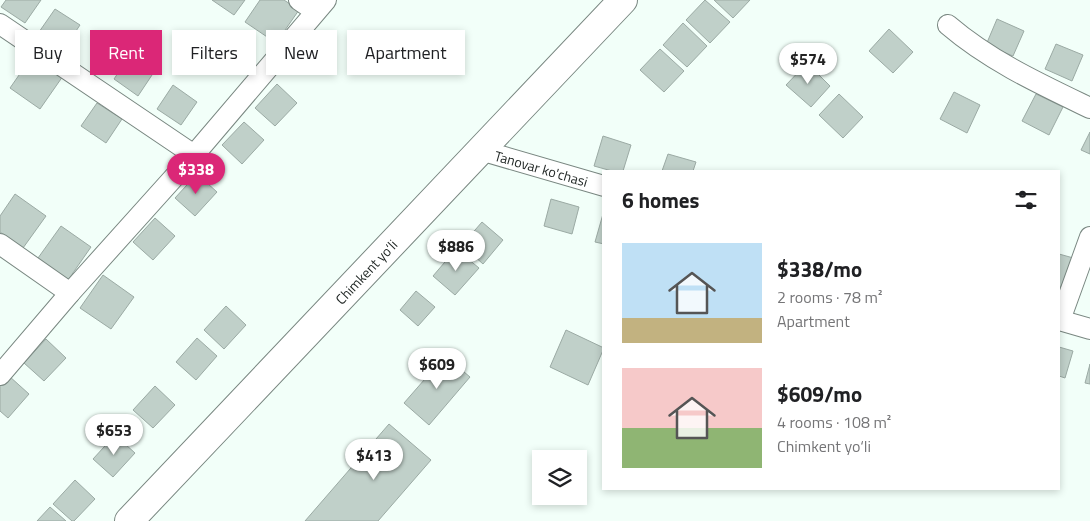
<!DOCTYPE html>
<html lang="en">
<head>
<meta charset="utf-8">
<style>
  body { margin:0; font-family:"Titillium Web",sans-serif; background:#f6f6f6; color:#202124; height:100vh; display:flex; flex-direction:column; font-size:19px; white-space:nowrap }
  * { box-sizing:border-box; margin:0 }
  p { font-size:16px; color:#757577 }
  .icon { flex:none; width:28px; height:28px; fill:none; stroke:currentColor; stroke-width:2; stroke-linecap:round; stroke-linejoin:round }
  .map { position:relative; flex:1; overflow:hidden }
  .sheet { position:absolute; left:602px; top:170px; width:458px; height:320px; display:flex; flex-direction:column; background:#fff; border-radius:0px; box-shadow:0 2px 8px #0003 }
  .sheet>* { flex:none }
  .guide { position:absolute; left:15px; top:30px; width:475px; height:45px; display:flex; gap:10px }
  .buttons { position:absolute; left:532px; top:450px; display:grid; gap:10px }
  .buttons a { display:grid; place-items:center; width:55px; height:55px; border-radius:0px; background:#fff; box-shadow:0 2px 8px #0003; font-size:25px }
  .price { position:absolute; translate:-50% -42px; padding:0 11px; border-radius:18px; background:#fff; color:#222; font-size:16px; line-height:32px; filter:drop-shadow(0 1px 2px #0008) }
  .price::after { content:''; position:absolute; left:50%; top:30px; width:15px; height:11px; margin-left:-8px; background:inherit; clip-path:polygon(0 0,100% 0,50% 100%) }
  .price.active { background:#db2777; color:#fff }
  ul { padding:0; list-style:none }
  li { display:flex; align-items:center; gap:15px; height:125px; padding:0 20px }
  li span { display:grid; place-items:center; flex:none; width:140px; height:100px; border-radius:0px; color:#555 }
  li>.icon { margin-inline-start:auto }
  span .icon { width:60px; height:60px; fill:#fffc; stroke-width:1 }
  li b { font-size:21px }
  h2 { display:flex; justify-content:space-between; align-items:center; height:60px; padding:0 20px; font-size:21px }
  .tag { padding:0 18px; border-radius:0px; background:#fff; box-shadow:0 2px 8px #0003; font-size:18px; line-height:45px }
  .tag.active { background:#db2777; color:#fff }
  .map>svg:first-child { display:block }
  .building { fill:#c0d0c9; stroke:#9baaa4 }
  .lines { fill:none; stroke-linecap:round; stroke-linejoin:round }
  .street-casing { stroke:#798781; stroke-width:22 }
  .highway-casing { stroke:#798781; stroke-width:30 }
  .street { stroke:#fff; stroke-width:20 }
  .highway { stroke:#fff; stroke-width:28 }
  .labels { text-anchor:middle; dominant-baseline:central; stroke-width:4; stroke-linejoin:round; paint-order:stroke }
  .street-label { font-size:14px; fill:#232927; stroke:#fff }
</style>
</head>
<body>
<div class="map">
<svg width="1090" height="521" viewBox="0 0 1090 521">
  <rect width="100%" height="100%" fill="#f2fff9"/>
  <!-- building -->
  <g class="building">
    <path d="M6,0H41L25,23L1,7Z"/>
    <path d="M212,0H245L234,15Z"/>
    <path d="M260,0H284L299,10L276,43L245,22Z"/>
    <path d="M705,0L730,22L710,43L686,20Z"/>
    <path d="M714,0H750L733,18Z"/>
    <path d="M55,9L80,25L64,49L39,32Z"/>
    <path d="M997,19L1024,31L1013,56L986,45Z"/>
    <path d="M683,23L707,46L687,67L663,45Z"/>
    <path d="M889,29L913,52L893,73L869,51Z"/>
    <path d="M1056,44L1083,55L1072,81L1045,69Z"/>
    <path d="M660,49L684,71L664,92L640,70Z"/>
    <path d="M33,55L63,76L40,109L10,88Z"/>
    <path d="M130,55L154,72L138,96L114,79Z"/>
    <path d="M807,63L830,86L811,107L786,85Z"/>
    <path d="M277,84L297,103L275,126L255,108Z"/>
    <path d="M173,85L197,102L181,125L157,109Z"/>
    <path d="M954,92L980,105L967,133L940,119Z"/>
    <path d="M839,94L863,117L843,138L819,115Z"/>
    <path d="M1036,94L1063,107L1049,135L1022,121Z"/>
    <path d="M97,103L122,119L106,143L81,126Z"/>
    <path d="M244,122L264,140L242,164L222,145Z"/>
    <path d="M1090,132V154L1081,150Z"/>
    <path d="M603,136L631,145L623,171H612L594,166Z"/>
    <path d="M668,154L696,162L693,171H662Z"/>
    <path d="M197,174L217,192L195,216L175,198Z"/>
    <path d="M15,194L46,216L23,248L0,232V216Z"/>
    <path d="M551,199L579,207L572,234L544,226Z"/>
    <path d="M603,214H604V244L595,242Z"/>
    <path d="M155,218L175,236L153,260L133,242Z"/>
    <path d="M482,222L503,240L483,264L462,245Z"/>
    <path d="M61,226L91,247L68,280L38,258Z"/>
    <path d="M456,249L479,268L455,295L433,276Z"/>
    <path d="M1059,254L1077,259L1068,288L1059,286Z"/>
    <path d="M103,275L134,297L111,329L80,308Z"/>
    <path d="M416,291L435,307L418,326L400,310Z"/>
    <path d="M226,306L246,325L224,349L204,330Z"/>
    <path d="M566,330L604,348L588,385L550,367Z"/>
    <path d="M197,338L217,356L196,380L176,362Z"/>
    <path d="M46,339L66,358L44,381L24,363Z"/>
    <path d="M1059,347L1073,351L1065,378L1059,376Z"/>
    <path d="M445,356L470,377L429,425L404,403Z"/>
    <path d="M1090,364V384L1085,383Z"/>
    <path d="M9,376L29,394L8,418L0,411V386Z"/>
    <path d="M155,386L175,405L153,428L133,410Z"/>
    <path d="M389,424L431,460L378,521H305Z"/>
    <path d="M115,435L135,453L113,477L93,459Z"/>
    <path d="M75,480L95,499L74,521H72L53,504Z"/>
    <path d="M50,507L66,521H37Z"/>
  </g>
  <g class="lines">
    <defs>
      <g id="street">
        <path d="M299,0L315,11"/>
        <path d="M0,24L194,155"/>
        <path d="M948,25C990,61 1040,84 1090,108"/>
        <path id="s1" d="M480,150L604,186"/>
        <path d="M0,244L70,293"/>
        <path d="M1059,320L1090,329"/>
        <path d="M1060,320L1090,237"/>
        <path d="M0,375L70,293L194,155L326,0"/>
      </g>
      <g id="highway">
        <path id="s2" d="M129,521L623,0"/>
      </g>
    </defs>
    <!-- street casing -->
    <use href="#street" class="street-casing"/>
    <!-- highway casing -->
    <use href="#highway" class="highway-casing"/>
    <!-- street -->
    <use href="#street" class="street"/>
    <!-- highway -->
    <use href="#highway" class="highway"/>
  </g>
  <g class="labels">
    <!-- street labels -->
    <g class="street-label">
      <text stroke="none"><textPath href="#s1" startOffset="64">Tanovar ko'chasi</textPath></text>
      <text stroke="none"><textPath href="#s2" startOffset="344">Chimkent yo‘li</textPath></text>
    </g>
  </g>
</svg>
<div class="buttons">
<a><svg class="icon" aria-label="layers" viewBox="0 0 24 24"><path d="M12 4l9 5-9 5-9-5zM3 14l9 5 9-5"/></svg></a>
</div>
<b class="price" style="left:808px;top:85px">$574</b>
<b class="price active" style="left:196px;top:195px">$338</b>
<b class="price" style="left:456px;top:272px">$886</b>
<b class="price" style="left:437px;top:390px">$609</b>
<b class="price" style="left:114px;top:456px">$653</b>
<b class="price" style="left:374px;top:481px">$413</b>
<div class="guide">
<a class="tag">Buy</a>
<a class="tag active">Rent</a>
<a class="tag">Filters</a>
<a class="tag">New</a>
<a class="tag">Apartment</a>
</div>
<section class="sheet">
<h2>6 homes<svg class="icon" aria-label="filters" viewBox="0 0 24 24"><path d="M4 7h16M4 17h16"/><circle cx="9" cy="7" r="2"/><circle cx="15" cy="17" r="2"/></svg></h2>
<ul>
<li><span style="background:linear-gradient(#bfe0f5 75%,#c2b280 0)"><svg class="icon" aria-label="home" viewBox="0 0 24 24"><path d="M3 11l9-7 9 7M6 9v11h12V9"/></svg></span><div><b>$338/mo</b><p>2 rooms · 78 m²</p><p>Apartment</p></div></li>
<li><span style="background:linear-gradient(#f6c9c9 60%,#8fb573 0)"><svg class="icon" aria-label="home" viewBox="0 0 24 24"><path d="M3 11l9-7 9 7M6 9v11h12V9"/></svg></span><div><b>$609/mo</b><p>4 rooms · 108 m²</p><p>Chimkent yo‘li</p></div></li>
</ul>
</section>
</div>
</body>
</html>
